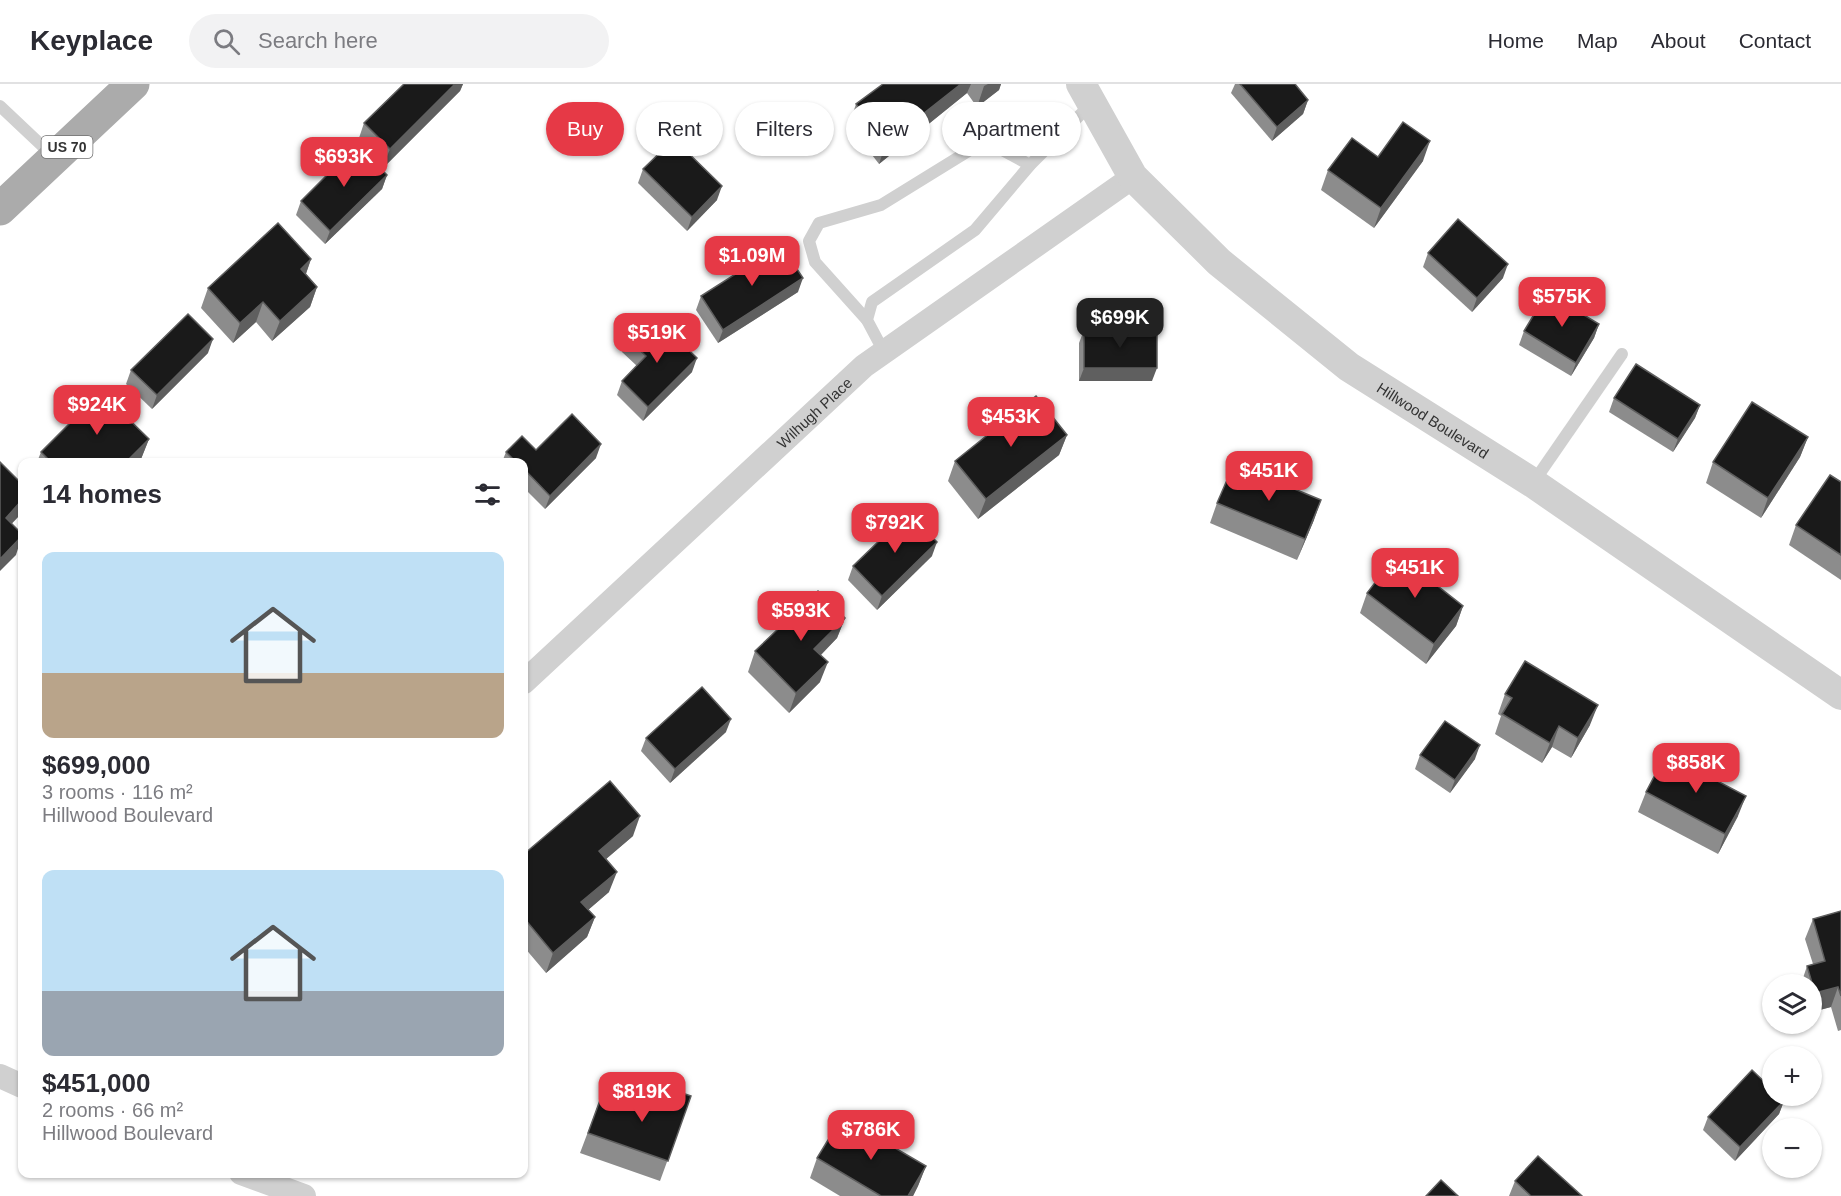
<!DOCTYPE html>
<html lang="en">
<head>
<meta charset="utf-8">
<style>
  body { margin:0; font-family:Arial,sans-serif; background:#f2f2f3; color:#2b2b33; height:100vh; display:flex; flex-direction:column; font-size:22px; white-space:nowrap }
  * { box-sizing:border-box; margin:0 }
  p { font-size:20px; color:#7c7c81 }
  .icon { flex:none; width:33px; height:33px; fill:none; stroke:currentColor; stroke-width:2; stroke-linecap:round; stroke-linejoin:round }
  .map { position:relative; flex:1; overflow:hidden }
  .drawer { position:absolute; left:18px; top:374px; width:510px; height:720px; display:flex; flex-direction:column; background:#fff; border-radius:12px; box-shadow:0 2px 4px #0004 }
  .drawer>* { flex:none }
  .top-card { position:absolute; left:546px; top:18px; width:570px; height:54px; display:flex; gap:12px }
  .tools { position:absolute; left:1762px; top:890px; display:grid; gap:12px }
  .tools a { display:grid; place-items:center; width:60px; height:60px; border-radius:50%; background:#fff; box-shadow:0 2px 4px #0004; font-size:30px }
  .price { position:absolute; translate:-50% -51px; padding:0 14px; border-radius:12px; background:#e63946; color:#fff; font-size:20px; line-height:39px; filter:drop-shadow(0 2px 3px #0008) }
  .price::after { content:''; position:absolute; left:50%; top:36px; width:18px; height:14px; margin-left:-9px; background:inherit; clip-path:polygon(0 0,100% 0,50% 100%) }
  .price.selected { background:#222; color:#fff }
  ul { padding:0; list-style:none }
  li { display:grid; align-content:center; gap:12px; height:318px; padding:0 24px }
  li span { display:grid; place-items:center; height:186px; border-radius:12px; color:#555 }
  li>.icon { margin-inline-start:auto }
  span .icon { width:108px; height:108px; fill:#fffc; stroke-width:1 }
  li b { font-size:26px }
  h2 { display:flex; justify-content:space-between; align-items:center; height:72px; padding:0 24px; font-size:26px }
  .pill { padding:0 21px; border-radius:27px; background:#fff; box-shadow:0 2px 4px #0004; font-size:21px; line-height:54px }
  .pill.selected { background:#e63946; color:#fff }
  header { display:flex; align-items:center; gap:36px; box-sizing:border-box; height:84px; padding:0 30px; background:#fff; border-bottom:2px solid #e1e1e2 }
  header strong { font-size:28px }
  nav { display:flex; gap:33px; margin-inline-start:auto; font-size:21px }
  .search { width:420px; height:54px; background:#f2f2f3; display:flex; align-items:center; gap:15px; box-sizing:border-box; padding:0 21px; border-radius:33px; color:#7c7c81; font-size:22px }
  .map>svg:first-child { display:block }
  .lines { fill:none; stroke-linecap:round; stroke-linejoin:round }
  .service { stroke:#d0d0d0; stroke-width:12 }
  .minor { stroke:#d0d0d0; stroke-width:24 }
  .tertiary { stroke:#d0d0d0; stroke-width:30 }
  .primary { stroke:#ababab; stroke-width:33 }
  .wall { fill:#8c8c8c }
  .shaded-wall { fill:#5f5f5f }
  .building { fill:#1a1a1a; stroke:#5f5f5f; stroke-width:1.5 }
  .labels { text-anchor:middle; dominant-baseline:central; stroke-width:6; stroke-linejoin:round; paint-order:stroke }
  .shield { fill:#fff; stroke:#707070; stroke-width:1.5 }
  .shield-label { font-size:14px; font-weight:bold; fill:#333 }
  .street-label { font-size:15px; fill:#333; stroke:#fff }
</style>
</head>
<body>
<header>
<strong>Keyplace</strong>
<div class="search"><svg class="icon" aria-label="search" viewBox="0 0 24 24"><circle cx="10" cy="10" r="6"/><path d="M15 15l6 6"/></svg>Search here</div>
<nav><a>Home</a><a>Map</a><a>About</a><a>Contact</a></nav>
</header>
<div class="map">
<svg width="1841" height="1112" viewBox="0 0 1841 1112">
  <rect width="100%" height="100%" fill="#fff"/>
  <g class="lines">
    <!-- service -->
    <g class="service">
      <path d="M0,22L54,73"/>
      <path d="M867,236L815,178L809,157L819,139L881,121L975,63L993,61L1030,81"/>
      <path d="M884,268L867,236L872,218L975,146L1030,81L1091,20"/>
      <path d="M1533,399L1622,270"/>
    </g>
    <!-- minor -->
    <g class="minor">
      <path id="s1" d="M524,598L864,282L1133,93"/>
      <path d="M0,992L22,1002"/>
      <path d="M241,1089L304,1112"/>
    </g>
    <!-- tertiary -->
    <path class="tertiary" id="s2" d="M1081,0L1133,93L1219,178L1349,283L1533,399L1841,611"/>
    <!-- primary -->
    <path class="primary" d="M0,125L133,0"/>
  </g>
  <!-- wall -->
  <g class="wall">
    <path d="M404,0H463L460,7L382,85L357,60L364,39Z"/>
    <path d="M883,0H1001L999,6L977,23L967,9L879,80L849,41L856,20Z"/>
    <path d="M1235,0H1295L1308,16L1303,30L1272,57L1231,9Z"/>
    <path d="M1378,73L1423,77L1374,144L1321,106L1328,86Z"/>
    <path d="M643,85L717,116L687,147L638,99Z"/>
    <path d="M387,91L382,105L325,160L296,131L301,117Z"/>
    <path d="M1428,169L1503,194L1472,228L1423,183Z"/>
    <path d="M311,175L306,190L317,203L310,223L272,257L256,238L233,259L201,224L208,204Z"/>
    <path d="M798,208L718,259L696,226L701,212Z"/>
    <path d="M1599,240L1594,254L1571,292L1519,261L1524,247Z"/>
    <path d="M1084,246L1152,297H1079V259Z"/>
    <path d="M627,254H654L692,288L643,337L617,311L622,297L637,282L622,268Z"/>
    <path d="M208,269L152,325L126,300L131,286Z"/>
    <path d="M1614,314L1700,321L1695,334L1673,368L1609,328Z"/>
    <path d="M1067,351L1059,371L978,435L948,397L955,377Z"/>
    <path d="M1808,353L1800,373L1761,434L1706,399L1713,378Z"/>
    <path d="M149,355L141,375L139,378H37L41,368Z"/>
    <path d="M536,366L596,374L545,425L524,404V378H502L506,368Z"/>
    <path d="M1841,398V496L1789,461L1796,441Z"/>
    <path d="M1217,419L1314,436L1297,476L1210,439Z"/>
    <path d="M932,472L877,526L848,496L853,482Z"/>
    <path d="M1367,509L1463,522L1456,542L1426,580L1360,529Z"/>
    <path d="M845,534L837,554L821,571L820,598L789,629L748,588L755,567Z"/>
    <path d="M1505,610L1590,641L1571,674L1552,663L1542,679L1495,650L1501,632L1498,630Z"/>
    <path d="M726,648L670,699L641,667L646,654Z"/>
    <path d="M1420,671L1475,675L1450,709L1415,685Z"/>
    <path d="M1646,708L1738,732L1718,770L1638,728Z"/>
    <path d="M633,752L606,775L609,808L588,826L595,833L587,853L546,889L524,863V770Z"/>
    <path d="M1841,827V946L1838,947L1831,923L1812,928V900H1801L1807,882L1813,880L1805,855L1813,835Z"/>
    <path d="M603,1008L655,1026L691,1012L660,1097L580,1069Z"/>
    <path d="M1784,1017L1779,1030L1735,1077L1703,1046L1708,1033Z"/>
    <path d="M817,1074L926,1082L918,1102L913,1112H840L810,1094Z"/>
    <path d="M1515,1097L1582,1112H1509Z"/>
  </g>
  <!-- shaded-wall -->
  <g class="shaded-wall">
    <path d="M455,0H463L460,7L382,85L390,65Z"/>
    <path d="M961,0H971L967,9L879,80L886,59Z"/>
    <path d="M988,0H1001L999,6L977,23L984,2Z"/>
    <path d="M1308,16L1303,30L1272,57L1277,43Z"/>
    <path d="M1430,57L1423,77L1374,144L1381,124Z"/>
    <path d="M387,91L382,105L325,160L330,147Z"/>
    <path d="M722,102L717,116L687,147L692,133Z"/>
    <path d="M311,175L304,195L301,185Z"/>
    <path d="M1508,180L1503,194L1472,228L1477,214Z"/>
    <path d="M803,194L798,208L718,259L723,246Z"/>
    <path d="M317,203L310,223L272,257L280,237Z"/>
    <path d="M263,218L256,238L233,259L240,239Z"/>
    <path d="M1599,240L1594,254L1571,292L1576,279Z"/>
    <path d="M213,255L208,269L152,325L157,311Z"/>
    <path d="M697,274L692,288L643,337L648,323Z"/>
    <path d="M1084,284H1157L1152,297H1079Z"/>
    <path d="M1700,321L1695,334L1673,368L1678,355Z"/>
    <path d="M1067,351L1059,371L978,435L986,415Z"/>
    <path d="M1808,353L1800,373L1761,434L1768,414Z"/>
    <path d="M149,355L141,375L139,378H126Z"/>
    <path d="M601,360L596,374L545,425L550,412Z"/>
    <path d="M22,416V429L0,452L6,434Z"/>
    <path d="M1321,416L1314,436L1297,476L1305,455Z"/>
    <path d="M22,452L16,471L0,487V475Z"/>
    <path d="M937,458L932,472L877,526L882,512Z"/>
    <path d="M1463,522L1456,542L1426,580L1434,560Z"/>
    <path d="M845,534L837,554L807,585L814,565Z"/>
    <path d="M828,578L820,598L789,629L796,609Z"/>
    <path d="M1598,621L1590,641L1571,674L1578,654Z"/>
    <path d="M731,635L726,648L670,699L675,685Z"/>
    <path d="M1559,642L1552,663L1542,679L1550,659Z"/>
    <path d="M1480,661L1475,675L1450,709L1455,696Z"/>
    <path d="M1746,712L1738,732L1718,770L1725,750Z"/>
    <path d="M640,732L633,752L592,787L599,767Z"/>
    <path d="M617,788L609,808L574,838L581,818Z"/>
    <path d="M595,833L587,853L546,889L553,869Z"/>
    <path d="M1838,903L1831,923L1812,928V918L1815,909Z"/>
    <path d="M1784,1017L1779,1030L1735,1077L1740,1063Z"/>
    <path d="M926,1082L918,1102L913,1112H908Z"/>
  </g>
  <!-- building -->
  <g class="building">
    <path d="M404,0H455L390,65L364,39Z"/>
    <path d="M883,0H961L886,59L856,20Z"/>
    <path d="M1240,0H1295L1308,16L1277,43Z"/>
    <path d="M1403,38L1430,57L1381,124L1328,86L1352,54L1378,73Z"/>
    <path d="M674,55L722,102L692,133L643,85Z"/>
    <path d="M357,61L387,91L330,147L301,117Z"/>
    <path d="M1458,135L1508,180L1477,214L1428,169Z"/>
    <path d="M278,139L311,175L301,185L317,203L280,237L263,218L240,239L208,204Z"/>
    <path d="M781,161L803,194L723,246L701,212Z"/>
    <path d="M1547,209L1599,240L1576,279L1524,247Z"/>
    <path d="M188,230L213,255L157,311L131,286Z"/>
    <path d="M640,241L654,254L665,243L697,274L648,323L622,297L646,272L627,254Z"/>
    <rect x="1084" y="246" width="73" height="38"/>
    <path d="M1636,280L1700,321L1678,355L1614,314Z"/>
    <path d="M101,308L149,355L126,378H51L41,368Z"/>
    <path d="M1036,312L1067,351L986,415L955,377Z"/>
    <path d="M1752,318L1808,353L1768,414L1713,378Z"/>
    <path d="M572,330L601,360L550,412L524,385V378H516L506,368L522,352L536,366Z"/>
    <path d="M0,378L22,400V416L6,434L22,450V452L0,475Z"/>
    <path d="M1234,380L1321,416L1305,455L1217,419Z"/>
    <path d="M1830,391L1841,398V471L1796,441Z"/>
    <path d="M908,429L937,458L882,512L853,482Z"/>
    <path d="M1397,470L1463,522L1434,560L1367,509Z"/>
    <path d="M818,507L845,534L814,565L828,578L796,609L755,567Z"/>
    <path d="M1525,577L1598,621L1578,654L1559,642L1550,659L1502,630L1512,614L1505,610Z"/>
    <path d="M702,603L731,635L675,685L646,654Z"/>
    <path d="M1445,637L1480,661L1455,696L1420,671Z"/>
    <path d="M1666,670L1746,712L1725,750L1646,708Z"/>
    <path d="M610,697L640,732L599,767L617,788L581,818L595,833L553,869L524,834V770Z"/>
    <path d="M1841,827V912L1838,903L1815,909L1807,882L1825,877L1813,835Z"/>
    <path d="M1752,986L1773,1006V1011H1779L1784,1017L1740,1063L1708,1033Z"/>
    <path d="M664,1003L691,1012L668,1077L588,1049L603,1008L656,1026Z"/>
    <path d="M842,1033L926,1082L908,1112H881L817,1074Z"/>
    <path d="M1538,1072L1582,1112H1531L1515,1097Z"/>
    <path d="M1441,1096L1458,1112H1426Z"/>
  </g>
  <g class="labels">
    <!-- shield labels -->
    <rect class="shield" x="41.5" y="52" width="51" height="22" rx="4.5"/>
    <g class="shield-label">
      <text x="67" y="63">US 70</text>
    </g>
    <!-- street labels -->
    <g class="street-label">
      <text stroke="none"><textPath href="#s1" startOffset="396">Wilhugh Place</textPath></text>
      <text stroke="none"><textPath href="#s2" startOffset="494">Hillwood Boulevard</textPath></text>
    </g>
  </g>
</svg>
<div class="tools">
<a><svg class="icon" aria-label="layers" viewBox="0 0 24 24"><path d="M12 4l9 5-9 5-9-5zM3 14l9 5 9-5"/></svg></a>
<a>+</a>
<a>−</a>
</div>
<b class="price" style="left:344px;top:104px">$693K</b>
<b class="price" style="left:752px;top:203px">$1.09M</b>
<b class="price" style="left:1562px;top:244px">$575K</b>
<b class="price selected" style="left:1120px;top:265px">$699K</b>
<b class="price" style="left:657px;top:280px">$519K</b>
<b class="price" style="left:97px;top:352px">$924K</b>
<b class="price" style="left:1011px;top:364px">$453K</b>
<b class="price" style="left:1269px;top:418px">$451K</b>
<b class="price" style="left:895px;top:470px">$792K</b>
<b class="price" style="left:1415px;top:515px">$451K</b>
<b class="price" style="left:801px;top:558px">$593K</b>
<b class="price" style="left:1696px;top:710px">$858K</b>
<b class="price" style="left:642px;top:1039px">$819K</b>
<b class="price" style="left:871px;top:1077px">$786K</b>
<div class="top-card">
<a class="pill selected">Buy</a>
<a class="pill">Rent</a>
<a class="pill">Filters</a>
<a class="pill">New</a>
<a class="pill">Apartment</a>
</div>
<section class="drawer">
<h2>14 homes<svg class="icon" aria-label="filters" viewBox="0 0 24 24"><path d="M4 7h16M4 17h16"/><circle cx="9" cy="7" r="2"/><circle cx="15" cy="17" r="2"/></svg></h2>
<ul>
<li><span style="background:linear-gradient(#bfe0f5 65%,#b9a48a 0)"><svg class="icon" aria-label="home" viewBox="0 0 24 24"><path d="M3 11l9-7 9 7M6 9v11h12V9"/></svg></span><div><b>$699,000</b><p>3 rooms · 116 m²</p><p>Hillwood Boulevard</p></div></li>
<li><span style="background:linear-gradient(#bfe0f5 65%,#9aa5b1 0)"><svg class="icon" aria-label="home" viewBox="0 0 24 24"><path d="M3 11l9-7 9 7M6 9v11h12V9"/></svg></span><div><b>$451,000</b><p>2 rooms · 66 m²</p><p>Hillwood Boulevard</p></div></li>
</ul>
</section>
</div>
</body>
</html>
